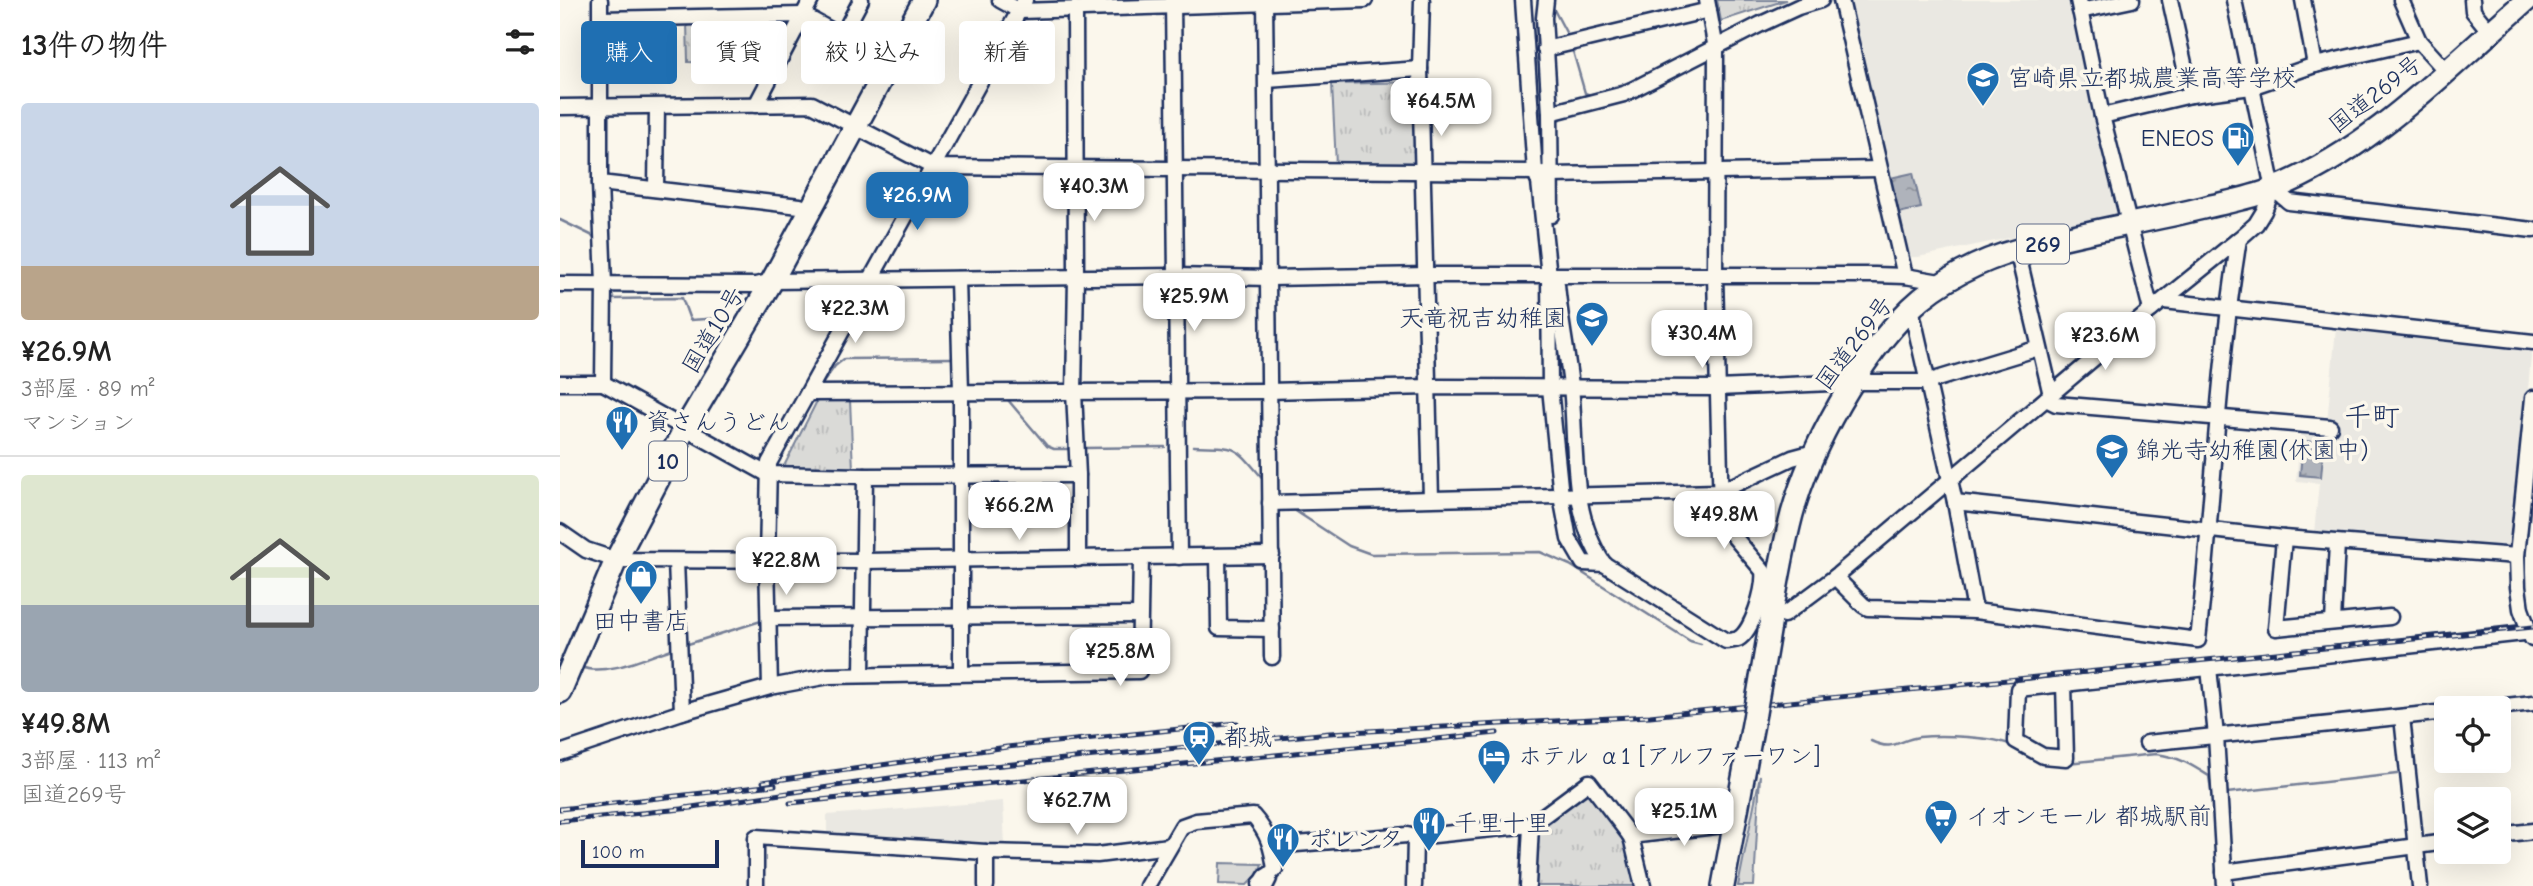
<!DOCTYPE html>
<html lang="ja">
<head>
<meta charset="utf-8">
<style>
  body { margin:0; font-family:"Comic Neue","Klee One",sans-serif; background:#f2f2f2; color:#222; height:100vh; display:flex; flex-direction:column; font-size:26px; white-space:nowrap }
  * { box-sizing:border-box; margin:0 }
  p { font-size:23px; color:#767676 }
  .icon { flex:none; width:38px; height:38px; fill:none; stroke:currentColor; stroke-width:2; stroke-linecap:round; stroke-linejoin:round }
  .map { position:relative; flex:1; overflow:hidden }
  .drawer { display:flex; flex-direction:column; background:#fff; width:560px }
  .drawer>* { flex:none }
  .guide { position:absolute; left:21px; top:21px; width:665px; height:63px; display:flex; gap:14px }
  .controls { position:absolute; left:1874px; top:696px; display:grid; gap:14px }
  .controls a { display:grid; place-items:center; width:77px; height:77px; border-radius:7px; background:#fff; box-shadow:0 7px 28px #0002; font-size:35px }
  .scale { position:absolute; left:21px; bottom:18px; width:138px; box-sizing:border-box; padding-left:7px; border:4px solid #1b2f5e; border-top:0; font-size:19px; line-height:24px; white-space:nowrap; color:#1b2f5e; -webkit-text-stroke:5px #fbf7ec; paint-order:stroke }
  .price { position:absolute; translate:-50% -60px; padding:0 16px; border-radius:14px; background:#fff; color:#222; font-size:23px; line-height:46px; filter:drop-shadow(0 2px 4px #0008) }
  .price::after { content:''; position:absolute; left:50%; top:42px; width:21px; height:16px; margin-left:-10px; background:inherit; clip-path:polygon(0 0,100% 0,50% 100%) }
  .price.selected { background:#1f6fb2; color:#fff }
  ul { padding:0; list-style:none }
  li { display:grid; align-content:center; gap:14px; height:371px; padding:0 21px }
  li+li { border-top:2px solid #e0e0e0 }
  li span { display:grid; place-items:center; height:217px; border-radius:7px; color:#555 }
  li>.icon { margin-inline-start:auto }
  span .icon { width:126px; height:126px; fill:#fffc; stroke-width:1 }
  li b { font-size:30px }
  h2 { display:flex; justify-content:space-between; align-items:center; height:84px; padding:0 21px; font-size:30px }
  .tag { padding:0 24px; border-radius:7px; background:#fff; box-shadow:0 7px 28px #0002; font-size:24px; line-height:63px }
  .tag.selected { background:#1f6fb2; color:#fff }
  main { display:flex; flex:1; min-height:0 }
  .map>svg:first-child { display:block }
  .built { fill:#eae8e2 }
  .green { fill:#dadad7; stroke:#7a849a; stroke-width:2 }
  .park { fill:url(#park-tufts); stroke:#7a849a; stroke-width:2 }
  .water { fill:url(#water-ripples); stroke:#747e96; stroke-width:2 }
  .lines { fill:none; stroke-linecap:round; stroke-linejoin:round }
  .stream { stroke:#747e96; stroke-width:2.5 }
  .minor-casing { stroke:#1b2f5e; stroke-width:19 }
  .major-casing { stroke:#1b2f5e; stroke-width:23 }
  .highway-casing { stroke:#1b2f5e; stroke-width:26 }
  .minor { stroke:#fbf7ec; stroke-width:14 }
  .major { stroke:#fbf7ec; stroke-width:18 }
  .highway { stroke:#fbf7ec; stroke-width:21 }
  .rail-casing { stroke:#1b2f5e; stroke-width:5 }
  .rail { stroke:#fbf7ec; stroke-width:2.5; stroke-dasharray:8; stroke-linecap:butt }
  .highway-bridge-casing { stroke:#1b2f5e; stroke-width:26; stroke-linecap:butt }
  .highway-bridge { stroke:#fbf7ec; stroke-width:21 }
  .labels { text-anchor:middle; dominant-baseline:central; stroke-width:7; stroke-linejoin:round; paint-order:stroke }
  .shield { fill:#fbf7ec; stroke:#5e6b89; stroke-width:2 }
  .shield-label { font-size:23px; font-weight:bold; fill:#1b2f5e }
  .poi-label { font-size:24px; fill:#1b2f5e; stroke:#fbf7ec; text-anchor:start }
  .street-label { font-size:24px; fill:#1b2f5e; stroke:#fbf7ec }
  .quarter-label { font-size:28px; fill:#1b2f5e; stroke:#fbf7ec }
</style>
</head>
<body>
<main>
<section class="drawer">
<h2>13件の物件<svg class="icon" aria-label="filters" viewBox="0 0 24 24"><path d="M4 7h16M4 17h16"/><circle cx="9" cy="7" r="2"/><circle cx="15" cy="17" r="2"/></svg></h2>
<ul>
<li><span style="background:linear-gradient(#c9d6e8 75%,#b9a48a 0)"><svg class="icon" aria-label="home" viewBox="0 0 24 24"><path d="M3 11l9-7 9 7M6 9v11h12V9"/></svg></span><div><b>¥26.9M</b><p>3部屋 · 89 m²</p><p>マンション</p></div></li>
<li><span style="background:linear-gradient(#dfe7d0 60%,#9aa5b1 0)"><svg class="icon" aria-label="home" viewBox="0 0 24 24"><path d="M3 11l9-7 9 7M6 9v11h12V9"/></svg></span><div><b>¥49.8M</b><p>3部屋 · 113 m²</p><p>国道269号</p></div></li>
</ul>
</section>
<div class="map">
<svg width="1973" height="886" viewBox="0 0 1973 886">
  <defs>
    <pattern id="park-tufts" width="24" height="20" patternUnits="userSpaceOnUse" patternTransform="scale(1.75)"><rect width="24" height="20" fill="#dadad7"/><path d="M3 7l-1-3M5 7V3M7 7l1-3M15 17l-1-3M17 17v-4M19 17l1-3" fill="none" stroke="#babbbb"/></pattern>
    <pattern id="water-ripples" width="26" height="14" patternUnits="userSpaceOnUse" patternTransform="scale(1.75)"><rect width="26" height="14" fill="#afb3bb"/><path d="M2 4q2-2 4 0t4 0M15 11q2-2 4 0t4 0" fill="none" stroke="#8e929b"/></pattern>
  </defs>
  <rect width="100%" height="100%" fill="#fbf7ec"/>
  <filter id="ink" filterUnits="userSpaceOnUse"><feTurbulence type="fractalNoise" baseFrequency=".0143" numOctaves="2"/><feDisplacementMap in="SourceGraphic" scale="14" xChannelSelector="R" yChannelSelector="G"/><feConvolveMatrix kernelMatrix="1 2 1 2 8 2 1 2 1" color-interpolation-filters="sRGB"/></filter>
  <g filter="url(#ink)">
    <!-- built -->
    <g class="built">
      <path d="M1286,0H1513L1561,215L1358,257H1349L1342,250Z"/>
      <path d="M1776,328L1972,346L1953,551L1754,533L1759,483L1736,481L1741,431L1766,433Z"/>
      <path d="M443,801L445,847L267,836V815Z"/>
    </g>
    <!-- green -->
    <g class="green">
      <path d="M1200,775L1194,886H1178Z"/>
      <path d="M660,863L702,864L698,874L687,885L659,884Z"/>
    </g>
    <!-- park -->
    <g class="park">
      <path d="M1157,0H1226L1161,21Z"/>
      <path d="M232,21L236,25L215,64L128,62L127,22Z"/>
      <path d="M859,82L860,166L776,165L772,84Z"/>
      <path d="M290,400L293,470H222L257,401Z"/>
      <path d="M1029,782L1071,837L1083,886H968L971,825Z"/>
    </g>
    <!-- water -->
    <g class="water">
      <path d="M1353,173L1361,208L1338,213L1330,178Z"/>
      <path d="M1743,441L1764,443L1761,477L1740,475Z"/>
    </g>
    <g class="lines">
      <!-- stream -->
      <g class="stream">
        <path d="M992,6L1009,38"/>
        <path d="M1160,37L1229,4"/>
        <path d="M1012,48L1025,93L1030,95L1076,80"/>
        <path d="M0,220L31,235L37,242"/>
        <path d="M35,273L36,259"/>
        <path d="M52,299L122,298L130,320L162,318"/>
        <path d="M260,387L275,366L284,359L393,358"/>
        <path d="M413,399L448,400L487,446L494,449H512"/>
        <path d="M633,446C681,447 674,445 705,481"/>
        <path d="M523,448L605,447"/>
        <path d="M731,508L789,546L811,554L980,552L1010,565L1130,641L1141,644"/>
        <path d="M125,645L201,621V592"/>
        <path d="M21,667C46,677 89,656 115,648"/>
        <path d="M1311,741C1334,752 1338,740 1359,737C1380,735 1435,736 1453,746"/>
        <path d="M1507,763L1596,754C1619,757 1630,764 1649,776L1651,790"/>
        <path d="M1667,793L1837,774"/>
      </g>
      <defs>
        <g id="minor">
          <path d="M40,0V183L44,284L43,383"/>
          <path d="M440,0L460,11L805,0"/>
          <path d="M613,0L619,557"/>
          <path d="M705,0L712,657"/>
          <path d="M862,0L860,69L871,498"/>
          <path d="M963,0L975,172L979,182L989,276L990,388L1001,496L1009,539L1023,563L1044,564L1166,641C1168,641 1176,640 1178,639C1193,631 1205,587 1203,571L1165,526L1161,512L1155,276L1156,49L1147,0"/>
          <path d="M986,0L984,18L990,113L991,215"/>
          <path d="M1281,0L1345,276"/>
          <path d="M1518,0L1542,116L1591,310"/>
          <path d="M1610,0L1631,95"/>
          <path d="M1674,0L1713,189L1729,202L1973,230"/>
          <path d="M1743,0L1755,65"/>
          <path d="M1841,0L1859,41L1886,71"/>
          <path d="M1912,0L1913,11L1930,32"/>
          <path d="M515,9L516,277L514,392L518,475V559"/>
          <path d="M1520,11L1572,0"/>
          <path d="M40,19L243,15L329,62"/>
          <path d="M282,36L301,0"/>
          <path d="M985,49L1149,10"/>
          <path d="M707,80L860,69"/>
          <path d="M196,105L251,0"/>
          <path d="M0,107L252,104L373,167L975,172L991,175L1319,169"/>
          <path d="M990,113L1064,94L1201,24L1238,7L1261,0"/>
          <path d="M1542,116L1631,95L1691,87L1755,65L1859,41"/>
          <path d="M40,183L240,206"/>
          <path d="M96,189L97,106"/>
          <path d="M1457,250L1491,395"/>
          <path d="M398,279L401,392V673"/>
          <path d="M0,284L196,285L212,281L615,276L710,278L867,275H1315L1345,276L1386,283"/>
          <path d="M997,284C1000,318 1007,352 1011,386C1017,445 1009,513 1044,564"/>
          <path d="M1604,301L1973,342"/>
          <path d="M1351,308L1395,502L1415,611"/>
          <path d="M0,383H43L207,474L305,476L518,475"/>
          <path d="M249,393L708,391L870,387L1157,388L1294,382H1367L1479,348"/>
          <path d="M1486,399L1496,404L1770,427"/>
          <path d="M1395,502L1724,538L1957,556"/>
          <path d="M710,503L1159,492L1232,458L1254,452"/>
          <path d="M0,532L26,550L56,560L304,561L712,555"/>
          <path d="M1724,538L1716,628L1830,617"/>
          <path d="M658,556L659,628L712,629"/>
          <path d="M116,561L122,712"/>
          <path d="M1275,577L1303,605L1308,608L1415,611L1638,640C1653,507 1657,372 1679,239"/>
          <path d="M1224,615L1275,577L1591,310L1679,239L1696,224L1704,211L1713,189"/>
          <path d="M209,618L579,615"/>
          <path d="M1773,622L1777,543"/>
          <path d="M1972,639L1961,609L1958,587L1957,556L1973,398"/>
          <path d="M1649,668L1656,736L1665,886"/>
          <path d="M302,674L305,476"/>
          <path d="M1504,684L1506,758L1483,756L1456,741L1458,689L1973,632"/>
          <path d="M210,687L207,560L209,463L465,0"/>
          <path d="M1919,709L1973,703"/>
          <path d="M1842,717L1860,886"/>
          <path d="M1587,743L1886,712"/>
          <path d="M0,753L122,712L210,687L269,676L579,671L581,558"/>
          <path d="M1939,835L1973,831"/>
          <path d="M1070,836L1173,824"/>
          <path d="M712,846L847,835L855,837L971,825L1029,782L1071,837L1083,886"/>
          <path d="M1664,872L1886,842"/>
          <path d="M196,886V837L426,852L537,855L609,846"/>
          <path d="M426,886V852"/>
          <path d="M587,886L622,826L636,821L693,816C708,833 712,847 715,869L700,884"/>
          <path d="M854,886L855,837"/>
          <path d="M968,886L971,825"/>
        </g>
        <path id="major" d="M703,886L707,878"/>
        <g id="highway">
          <path d="M1201,678C1211,624 1218,567 1232,514C1251,445 1300,358 1351,308C1379,281 1421,260 1458,250C1519,232 1582,223 1643,208C1667,202 1691,198 1713,189C1812,150 1888,68 1967,0"/>
          <path d="M0,692L56,560L124,430L212,281L364,0"/>
          <path d="M1163,886L1195,713"/>
        </g>
      </defs>
      <!-- minor casing -->
      <use href="#minor" class="minor-casing"/>
      <!-- major casing -->
      <use href="#major" class="major-casing"/>
      <!-- highway casing -->
      <use href="#highway" class="highway-casing"/>
      <!-- minor -->
      <use href="#minor" class="minor"/>
      <!-- major -->
      <use href="#major" class="major"/>
      <!-- highway -->
      <use href="#highway" class="highway"/>
      <defs>
        <g id="rail">
          <path d="M203,782L447,747L677,723"/>
          <path d="M230,803L937,733"/>
          <path d="M125,808L371,772L770,733L1090,716L1973,627"/>
          <path d="M0,809L215,785"/>
          <path d="M0,821L132,808"/>
        </g>
      </defs>
      <!-- rail casing -->
      <use href="#rail" class="rail-casing"/>
      <!-- rail -->
      <use href="#rail" class="rail"/>
      <defs>
        <path id="highway-bridge" d="M1195,713L1201,678"/>
      </defs>
      <!-- highway-bridge casing -->
      <use href="#highway-bridge" class="highway-bridge-casing"/>
      <!-- highway-bridge -->
      <use href="#highway-bridge" class="highway-bridge"/>
    </g>
  </g>
  <!-- icons -->
  <defs>
    <symbol id="school-pin" viewBox="-11 -11 22 30"><path d="M0 17L-7.5 6A9.5 9.5 0 1 1 7.5 6Z" fill="#1f6fb2" stroke="#fbf7ec"/><path d="M0-5L7-2L0 1L-7-2ZM-4 1L0 2.5L4 1V4Q0 6-4 4Z" fill="#fff"/></symbol>
    <symbol id="fuel-pin" viewBox="-11 -11 22 30"><path d="M0 17L-7.5 6A9.5 9.5 0 1 1 7.5 6Z" fill="#1f6fb2" stroke="#fbf7ec"/><path d="M-5.5-6h7V0h2V4h1.3V-2.5L3-4.5l.8-.8L6-3V5H2.5V1h-1V6h-7ZM-4.2-4.7v3.2H.2V-4.7Z" fill="#fff"/></symbol>
    <symbol id="restaurant-pin" viewBox="-11 -11 22 30"><path d="M0 17L-7.5 6A9.5 9.5 0 1 1 7.5 6Z" fill="#1f6fb2" stroke="#fbf7ec"/><path d="M-5-6h1v4h1v-4h1v4h1v-4h1v5L-1.5 .5V6h-2V.5L-5-1ZM5-6V6H3V1.5H1.5Q1.5-4 5-6Z" fill="#fff"/></symbol>
    <symbol id="shop-pin" viewBox="-11 -11 22 30"><path d="M0 17L-7.5 6A9.5 9.5 0 1 1 7.5 6Z" fill="#1f6fb2" stroke="#fbf7ec"/><path d="M-5-2.5h2.3a2.7 3.5 0 0 1 5.4 0H5L5.5 6h-11ZM-1.5-2.5h3a1.5 2.3 0 0 0-3 0Z" fill="#fff"/></symbol>
    <symbol id="station-pin" viewBox="-11 -11 22 30"><path d="M0 17L-7.5 6A9.5 9.5 0 1 1 7.5 6Z" fill="#1f6fb2" stroke="#fbf7ec"/><path d="M-3-6H3Q5-6 5-4V2Q5 4 3 4L4.5 6H3L1.5 4h-3L-3 6H-4.5L-3 4Q-5 4-5 2V-4Q-5-6-3-6ZM-3.5-4v3h7v-3ZM-3.5 1v1.5H-2V1ZM2 1v1.5H3.5V1Z" fill="#fff"/></symbol>
    <symbol id="hotel-pin" viewBox="-11 -11 22 30"><path d="M0 17L-7.5 6A9.5 9.5 0 1 1 7.5 6Z" fill="#1f6fb2" stroke="#fbf7ec"/><path d="M-6-4.5h1.5V1H6V5H4.5V3h-9V5H-6ZM-4 0a1.8 1.8 0 1 1 3.6 0ZM.5 0V-2.5h3Q6-2.5 6 0Z" fill="#fff"/></symbol>
    <symbol id="supermarket-pin" viewBox="-11 -11 22 30"><path d="M0 17L-7.5 6A9.5 9.5 0 1 1 7.5 6Z" fill="#1f6fb2" stroke="#fbf7ec"/><path d="M-6-5.5h2.5l.6 2H6L4.5 2H-2.5L-4.4-4H-6ZM-1.5 3.2a1.3 1.3 0 1 0 .1 0ZM3 3.2a1.3 1.3 0 1 0 .1 0Z" fill="#fff"/></symbol>
  </defs>
  <g fill-rule="evenodd">
    <use href="#school-pin" x="1404" y="59" width="38" height="52"/>
    <use href="#fuel-pin" x="1659" y="119" width="38" height="52"/>
    <use href="#school-pin" x="1013" y="299" width="38" height="52"/>
    <use href="#restaurant-pin" x="43" y="403" width="38" height="52"/>
    <use href="#school-pin" x="1533" y="431" width="38" height="52"/>
    <use href="#shop-pin" x="62" y="557" width="38" height="52"/>
    <use href="#station-pin" x="620" y="718" width="38" height="52"/>
    <use href="#hotel-pin" x="915" y="737" width="38" height="52"/>
    <use href="#supermarket-pin" x="1362" y="797" width="38" height="52"/>
    <use href="#restaurant-pin" x="850" y="804" width="38" height="52"/>
    <use href="#restaurant-pin" x="704" y="820" width="38" height="52"/>
  </g>
  <g class="labels">
    <!-- shield labels -->
    <g class="shield">
      <rect x="1457" y="224.5" width="52" height="39" rx="5"/>
      <rect x="89" y="441.5" width="38" height="39" rx="5"/>
    </g>
    <g class="shield-label">
      <text x="1483" y="244">269</text>
      <text x="108" y="461">10</text>
    </g>
    <!-- poi labels -->
    <g class="poi-label">
      <text x="1448" y="78">宮崎県立都城農業高等学校</text>
      <text x="1654" y="138" text-anchor="end">ENEOS</text>
      <text x="1007" y="318" text-anchor="end">天竜祝吉幼稚園</text>
      <text x="86" y="422">資さんうどん</text>
      <text x="1576" y="450">錦光寺幼稚園(休園中)</text>
      <text x="81" y="621" text-anchor="middle">田中書店</text>
      <text x="664" y="737">都城</text>
      <text x="958" y="756">ホテル α1 [アルファーワン]</text>
      <text x="1406" y="816">イオンモール 都城駅前</text>
      <text x="894" y="823">千里十里</text>
      <text x="748" y="839">ポレンタ</text>
    </g>
    <!-- street labels -->
    <g class="street-label">
      <text transform="translate(1815 94) rotate(-38)">国道269号</text>
      <text transform="translate(153 330) rotate(-59)">国道10号</text>
      <text transform="translate(1294 343) rotate(-53)">国道269号</text>
    </g>
    <!-- quarter labels -->
    <g class="quarter-label">
      <text x="1812" y="417">千町</text>
    </g>
  </g>
</svg>
<div class="controls">
<a><svg class="icon" aria-label="locate" viewBox="0 0 24 24"><circle cx="12" cy="12" r="6"/><path d="M12 2v4M12 18v4M2 12h4M18 12h4"/></svg></a>
<a><svg class="icon" aria-label="layers" viewBox="0 0 24 24"><path d="M12 4l9 5-9 5-9-5zM3 14l9 5 9-5"/></svg></a>
</div>
<div class="scale">100 m</div>
<b class="price" style="left:881px;top:138px">¥64.5M</b>
<b class="price" style="left:534px;top:223px">¥40.3M</b>
<b class="price selected" style="left:357px;top:232px">¥26.9M</b>
<b class="price" style="left:634px;top:333px">¥25.9M</b>
<b class="price" style="left:295px;top:345px">¥22.3M</b>
<b class="price" style="left:1142px;top:370px">¥30.4M</b>
<b class="price" style="left:1545px;top:372px">¥23.6M</b>
<b class="price" style="left:459px;top:542px">¥66.2M</b>
<b class="price" style="left:1164px;top:551px">¥49.8M</b>
<b class="price" style="left:226px;top:597px">¥22.8M</b>
<b class="price" style="left:560px;top:688px">¥25.8M</b>
<b class="price" style="left:517px;top:837px">¥62.7M</b>
<b class="price" style="left:1124px;top:848px">¥25.1M</b>
<div class="guide">
<a class="tag selected">購入</a>
<a class="tag">賃貸</a>
<a class="tag">絞り込み</a>
<a class="tag">新着</a>
</div>
</div>
</main>
</body>
</html>
